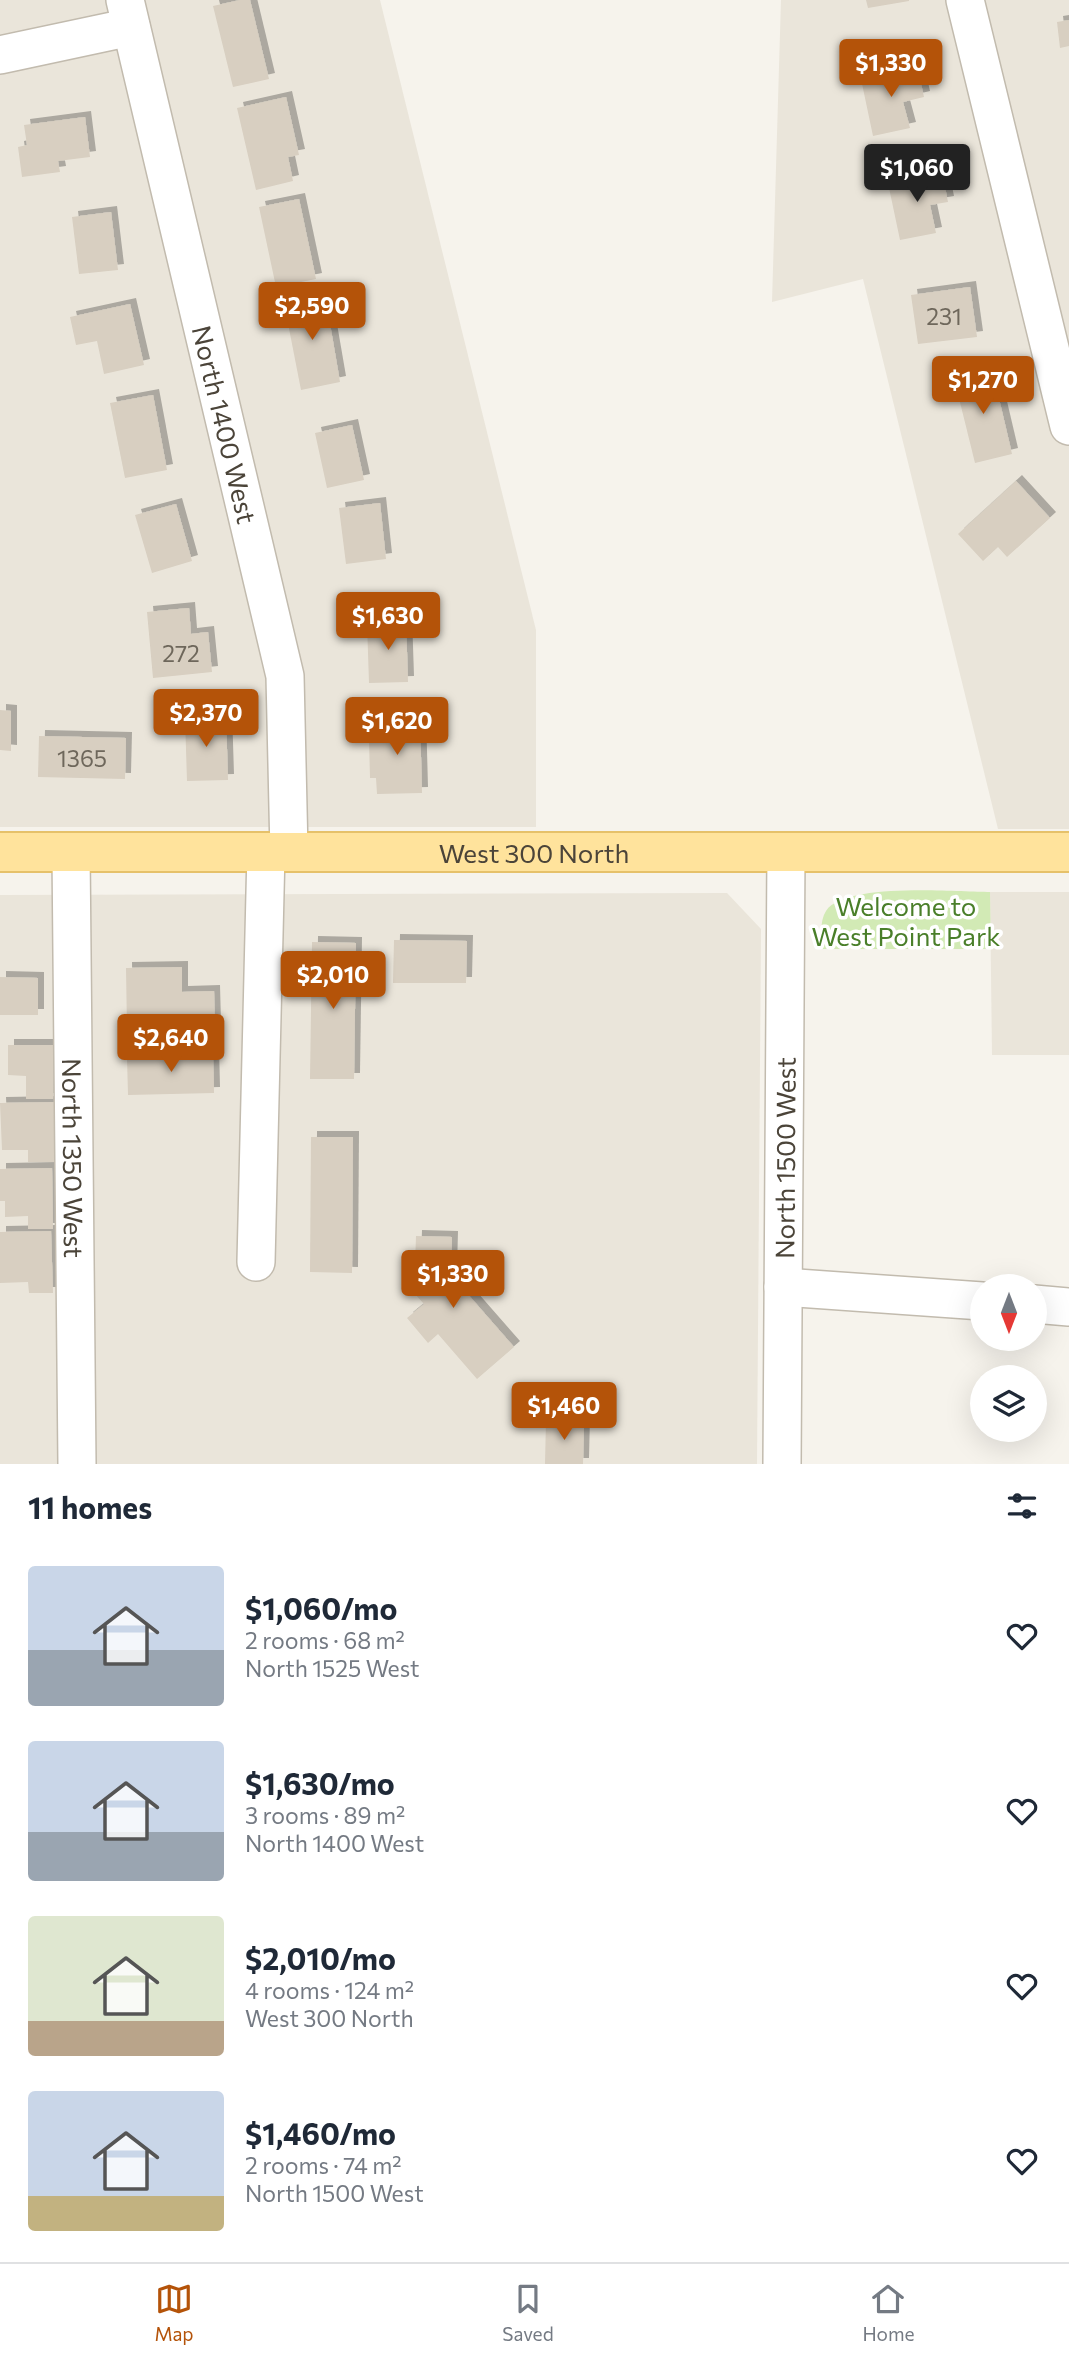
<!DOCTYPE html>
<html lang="en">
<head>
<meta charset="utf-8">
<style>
  body { margin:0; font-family:Commissioner,sans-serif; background:#f2f2f3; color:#1f2937; height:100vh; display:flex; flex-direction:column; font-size:26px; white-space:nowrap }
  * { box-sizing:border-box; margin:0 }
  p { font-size:23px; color:#747a83 }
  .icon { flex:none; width:38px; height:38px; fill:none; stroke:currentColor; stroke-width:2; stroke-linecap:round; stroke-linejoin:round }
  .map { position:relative; height:1464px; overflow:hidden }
  .side { display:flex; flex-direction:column; background:#fff; flex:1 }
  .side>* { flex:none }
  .needle { width:46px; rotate:180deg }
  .buttons { position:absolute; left:970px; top:1274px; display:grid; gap:14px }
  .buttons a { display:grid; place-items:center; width:77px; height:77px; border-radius:50%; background:#fff; box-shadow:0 7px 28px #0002; font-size:35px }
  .price { position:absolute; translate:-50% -60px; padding:0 16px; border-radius:7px; background:#b45309; color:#fff; font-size:23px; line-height:46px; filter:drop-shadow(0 2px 4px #0008) }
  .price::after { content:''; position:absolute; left:50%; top:42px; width:21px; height:16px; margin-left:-10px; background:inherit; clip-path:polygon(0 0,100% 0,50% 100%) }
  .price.active { background:#222; color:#fff }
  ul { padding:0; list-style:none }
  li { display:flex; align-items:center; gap:21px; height:175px; padding:0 28px }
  li span { display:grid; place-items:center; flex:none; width:196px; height:140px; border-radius:7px; color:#555 }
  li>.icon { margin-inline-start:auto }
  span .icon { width:84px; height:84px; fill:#fffc; stroke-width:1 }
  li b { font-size:30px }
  h2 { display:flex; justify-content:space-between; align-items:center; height:84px; padding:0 28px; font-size:30px }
  .dock { display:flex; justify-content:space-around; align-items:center; height:98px; border-top:2px solid #e0e1e3; background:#fff; font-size:19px; color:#747a83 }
  .dock a { display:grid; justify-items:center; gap:4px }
  .dock .active { color:#b45309 }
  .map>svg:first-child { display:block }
  .residential { fill:#eae5da }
  .green { fill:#d2eab5 }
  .building { fill:#d8cfc1; filter:url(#shadow) }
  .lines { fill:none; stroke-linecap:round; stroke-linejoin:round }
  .minor-casing { stroke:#c2bbae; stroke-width:40 }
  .major-casing { stroke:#e6c16a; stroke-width:42 }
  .minor { stroke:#fff; stroke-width:37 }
  .major { stroke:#ffe39c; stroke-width:38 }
  .labels { text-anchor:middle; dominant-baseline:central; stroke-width:7; stroke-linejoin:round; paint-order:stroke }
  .number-label { font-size:23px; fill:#6e675b }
  .street-label { font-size:26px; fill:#4b4439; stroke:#fff }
  .park-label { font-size:26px; fill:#4a7f2a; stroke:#fff }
</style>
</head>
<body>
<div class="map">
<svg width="1069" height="1464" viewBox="0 0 1069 1464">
  <defs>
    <filter id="shadow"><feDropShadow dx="6" dy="-6" stdDeviation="0" flood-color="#0004"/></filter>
  </defs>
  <rect width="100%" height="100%" fill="#f6f3ec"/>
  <!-- residential -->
  <g class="residential">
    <path d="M0,0H380L536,630V827H0Z"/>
    <path d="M781,0H1069V829H998L863,279L772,302Z"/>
    <path d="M990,892H1069V1055H992Z"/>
    <path d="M727,893L761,929L757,1464H0V895Z"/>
  </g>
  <!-- green -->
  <path class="green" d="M990,892L991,949H822C822,937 819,922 826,911C845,882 956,892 990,892Z"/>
  <!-- building -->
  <g class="building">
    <path d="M240,0H250L269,79L233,87L213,6Z"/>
    <path d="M866,0H909V1L868,8Z"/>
    <path d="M1069,20V46L1060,48L1057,22Z"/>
    <path d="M917,66L924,97L903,102L910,128L873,136L861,79Z"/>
    <path d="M286,97L299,155L288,157L293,181L256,190L237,108Z"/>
    <path d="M85,117L90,157L58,161L60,172L22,177L18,147L27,145L24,125Z"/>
    <path d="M942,172L948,202L930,205L936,233L900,240L888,183Z"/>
    <path d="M299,199L316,279L276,287L259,207Z"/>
    <path d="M111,212L118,270L79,274L72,217Z"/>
    <path d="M970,287L977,337L918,344L911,295Z"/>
    <path d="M325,295L340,382L301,390L284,303Z"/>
    <path d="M130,304L144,365L104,374L97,341L76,345L70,317Z"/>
    <path d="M992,369L1012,454L975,463L954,378Z"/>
    <path d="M153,395L167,470L125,478L110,403Z"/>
    <path d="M352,425L364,480L327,488L315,433Z"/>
    <path d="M1016,481L1050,518L1007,557L998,547L983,561L958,534Z"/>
    <path d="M380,503L386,559L346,564L339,508Z"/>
    <path d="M176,504L192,561L152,573L135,515Z"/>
    <path d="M189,608L191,634L208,632L212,672L153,678L147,612Z"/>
    <path d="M406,622L408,682L369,683L367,623Z"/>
    <path d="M0,710L11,711V751L0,750Z"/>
    <path d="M226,717L228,780L187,781L185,718Z"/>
    <path d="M420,719L422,793L377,794L376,778H370L369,739H376V720Z"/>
    <path d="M39,736L126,738L125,779L38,777Z"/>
    <path d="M394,940L467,941L466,983H393Z"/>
    <path d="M312,942L356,943L354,1079H310Z"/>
    <path d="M182,967V992L214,991L215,1028L127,1030L126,968Z"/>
    <path d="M0,977L38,978V1015H0Z"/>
    <path d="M8,1045H54L53,1099H26V1076L8,1075Z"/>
    <path d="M213,1052L214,1093L128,1095L127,1058H145V1053Z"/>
    <path d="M54,1102V1162H28V1150H2L0,1103Z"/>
    <path d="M311,1137H353L352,1273L310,1272Z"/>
    <path d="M52,1168L53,1229H28V1216L5,1217V1201H0V1169Z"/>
    <path d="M51,1231L53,1293H29L28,1282L0,1283V1232Z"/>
    <path d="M416,1236L452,1237L451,1275L514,1347L477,1379L438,1334L428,1343L407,1318L424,1304L414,1293Z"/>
    <path d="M546,1420L584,1422L583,1464H545Z"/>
  </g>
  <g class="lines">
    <defs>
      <g id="minor">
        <path id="s1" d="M125,0L285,676L289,852"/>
        <path d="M965,0L1069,426"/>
        <path d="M0,55L131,27"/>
        <path id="s2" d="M71,852L77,1464"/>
        <path d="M256,1262L266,852"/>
        <path d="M783,1287L982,1301"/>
        <path d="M1034,1304L1069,1307"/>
        <path id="s3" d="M782,1464L786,852"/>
      </g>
      <g id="major">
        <path id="s4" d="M0,852H1069"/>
      </g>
    </defs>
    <!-- minor casing -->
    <use href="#minor" class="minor-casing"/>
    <!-- major casing -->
    <use href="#major" class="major-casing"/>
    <!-- minor -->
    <use href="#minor" class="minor"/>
    <!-- major -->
    <use href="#major" class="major"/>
  </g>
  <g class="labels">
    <!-- number labels -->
    <g class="number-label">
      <text x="944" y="316">231</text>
      <text x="181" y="653">272</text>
      <text x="82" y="758">1365</text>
    </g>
    <!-- street labels -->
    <g class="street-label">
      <text stroke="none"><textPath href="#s1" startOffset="436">North 1400 West</textPath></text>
      <text stroke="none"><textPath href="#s4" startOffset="534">West 300 North</textPath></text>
      <text stroke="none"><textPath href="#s2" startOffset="306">North 1350 West</textPath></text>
      <text stroke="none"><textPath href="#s3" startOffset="306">North 1500 West</textPath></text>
    </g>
    <!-- park labels -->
    <g class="park-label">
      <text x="906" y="905">Welcome to<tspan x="906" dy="30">West Point Park</tspan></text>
    </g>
  </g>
</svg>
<div class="buttons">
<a><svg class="needle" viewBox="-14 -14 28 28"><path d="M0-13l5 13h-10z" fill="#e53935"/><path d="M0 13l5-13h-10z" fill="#747a83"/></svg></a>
<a><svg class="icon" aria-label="layers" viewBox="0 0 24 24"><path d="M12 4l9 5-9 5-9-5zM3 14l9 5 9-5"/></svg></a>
</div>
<b class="price" style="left:891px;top:99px">$1,330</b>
<b class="price active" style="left:917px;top:204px">$1,060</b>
<b class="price" style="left:312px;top:342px">$2,590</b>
<b class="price" style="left:983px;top:416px">$1,270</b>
<b class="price" style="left:388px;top:652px">$1,630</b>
<b class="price" style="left:206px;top:749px">$2,370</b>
<b class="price" style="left:397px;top:757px">$1,620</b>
<b class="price" style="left:333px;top:1011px">$2,010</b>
<b class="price" style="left:171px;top:1074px">$2,640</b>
<b class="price" style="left:453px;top:1310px">$1,330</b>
<b class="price" style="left:564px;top:1442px">$1,460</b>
</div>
<section class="side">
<h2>11 homes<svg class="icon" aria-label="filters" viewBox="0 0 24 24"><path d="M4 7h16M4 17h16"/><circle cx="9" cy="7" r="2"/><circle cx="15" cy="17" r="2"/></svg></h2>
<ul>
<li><span style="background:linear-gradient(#c9d6e8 60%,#9aa5b1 0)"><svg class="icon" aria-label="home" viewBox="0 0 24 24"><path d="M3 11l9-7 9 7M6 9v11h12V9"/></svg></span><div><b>$1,060/mo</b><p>2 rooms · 68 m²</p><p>North 1525 West</p></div><svg class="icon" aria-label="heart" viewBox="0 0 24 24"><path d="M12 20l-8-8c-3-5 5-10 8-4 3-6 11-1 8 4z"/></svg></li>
<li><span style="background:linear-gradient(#c9d6e8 65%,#9aa5b1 0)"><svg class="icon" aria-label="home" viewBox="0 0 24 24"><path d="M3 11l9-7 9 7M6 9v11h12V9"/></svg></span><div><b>$1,630/mo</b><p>3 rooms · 89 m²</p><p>North 1400 West</p></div><svg class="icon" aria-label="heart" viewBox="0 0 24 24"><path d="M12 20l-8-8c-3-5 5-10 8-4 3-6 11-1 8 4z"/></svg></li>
<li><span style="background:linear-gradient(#dfe7d0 75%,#b9a48a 0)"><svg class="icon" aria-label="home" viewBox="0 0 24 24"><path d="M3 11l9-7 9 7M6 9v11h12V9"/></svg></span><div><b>$2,010/mo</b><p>4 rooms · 124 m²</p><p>West 300 North</p></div><svg class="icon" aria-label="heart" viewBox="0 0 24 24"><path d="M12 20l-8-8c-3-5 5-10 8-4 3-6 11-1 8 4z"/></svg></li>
<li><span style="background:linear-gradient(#c9d6e8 75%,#c2b280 0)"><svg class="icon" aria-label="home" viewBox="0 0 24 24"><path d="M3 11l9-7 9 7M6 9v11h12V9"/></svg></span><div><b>$1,460/mo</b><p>2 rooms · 74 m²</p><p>North 1500 West</p></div><svg class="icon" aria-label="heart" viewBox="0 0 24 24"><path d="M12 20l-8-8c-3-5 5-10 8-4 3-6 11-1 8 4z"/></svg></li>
</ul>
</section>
<nav class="dock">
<a class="active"><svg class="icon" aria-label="map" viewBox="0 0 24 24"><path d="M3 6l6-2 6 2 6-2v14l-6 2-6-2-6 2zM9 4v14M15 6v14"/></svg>Map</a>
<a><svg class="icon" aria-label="saved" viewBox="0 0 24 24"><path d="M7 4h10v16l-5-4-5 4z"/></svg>Saved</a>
<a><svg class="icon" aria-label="home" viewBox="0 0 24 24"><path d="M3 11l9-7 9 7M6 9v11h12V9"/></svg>Home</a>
</nav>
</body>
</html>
